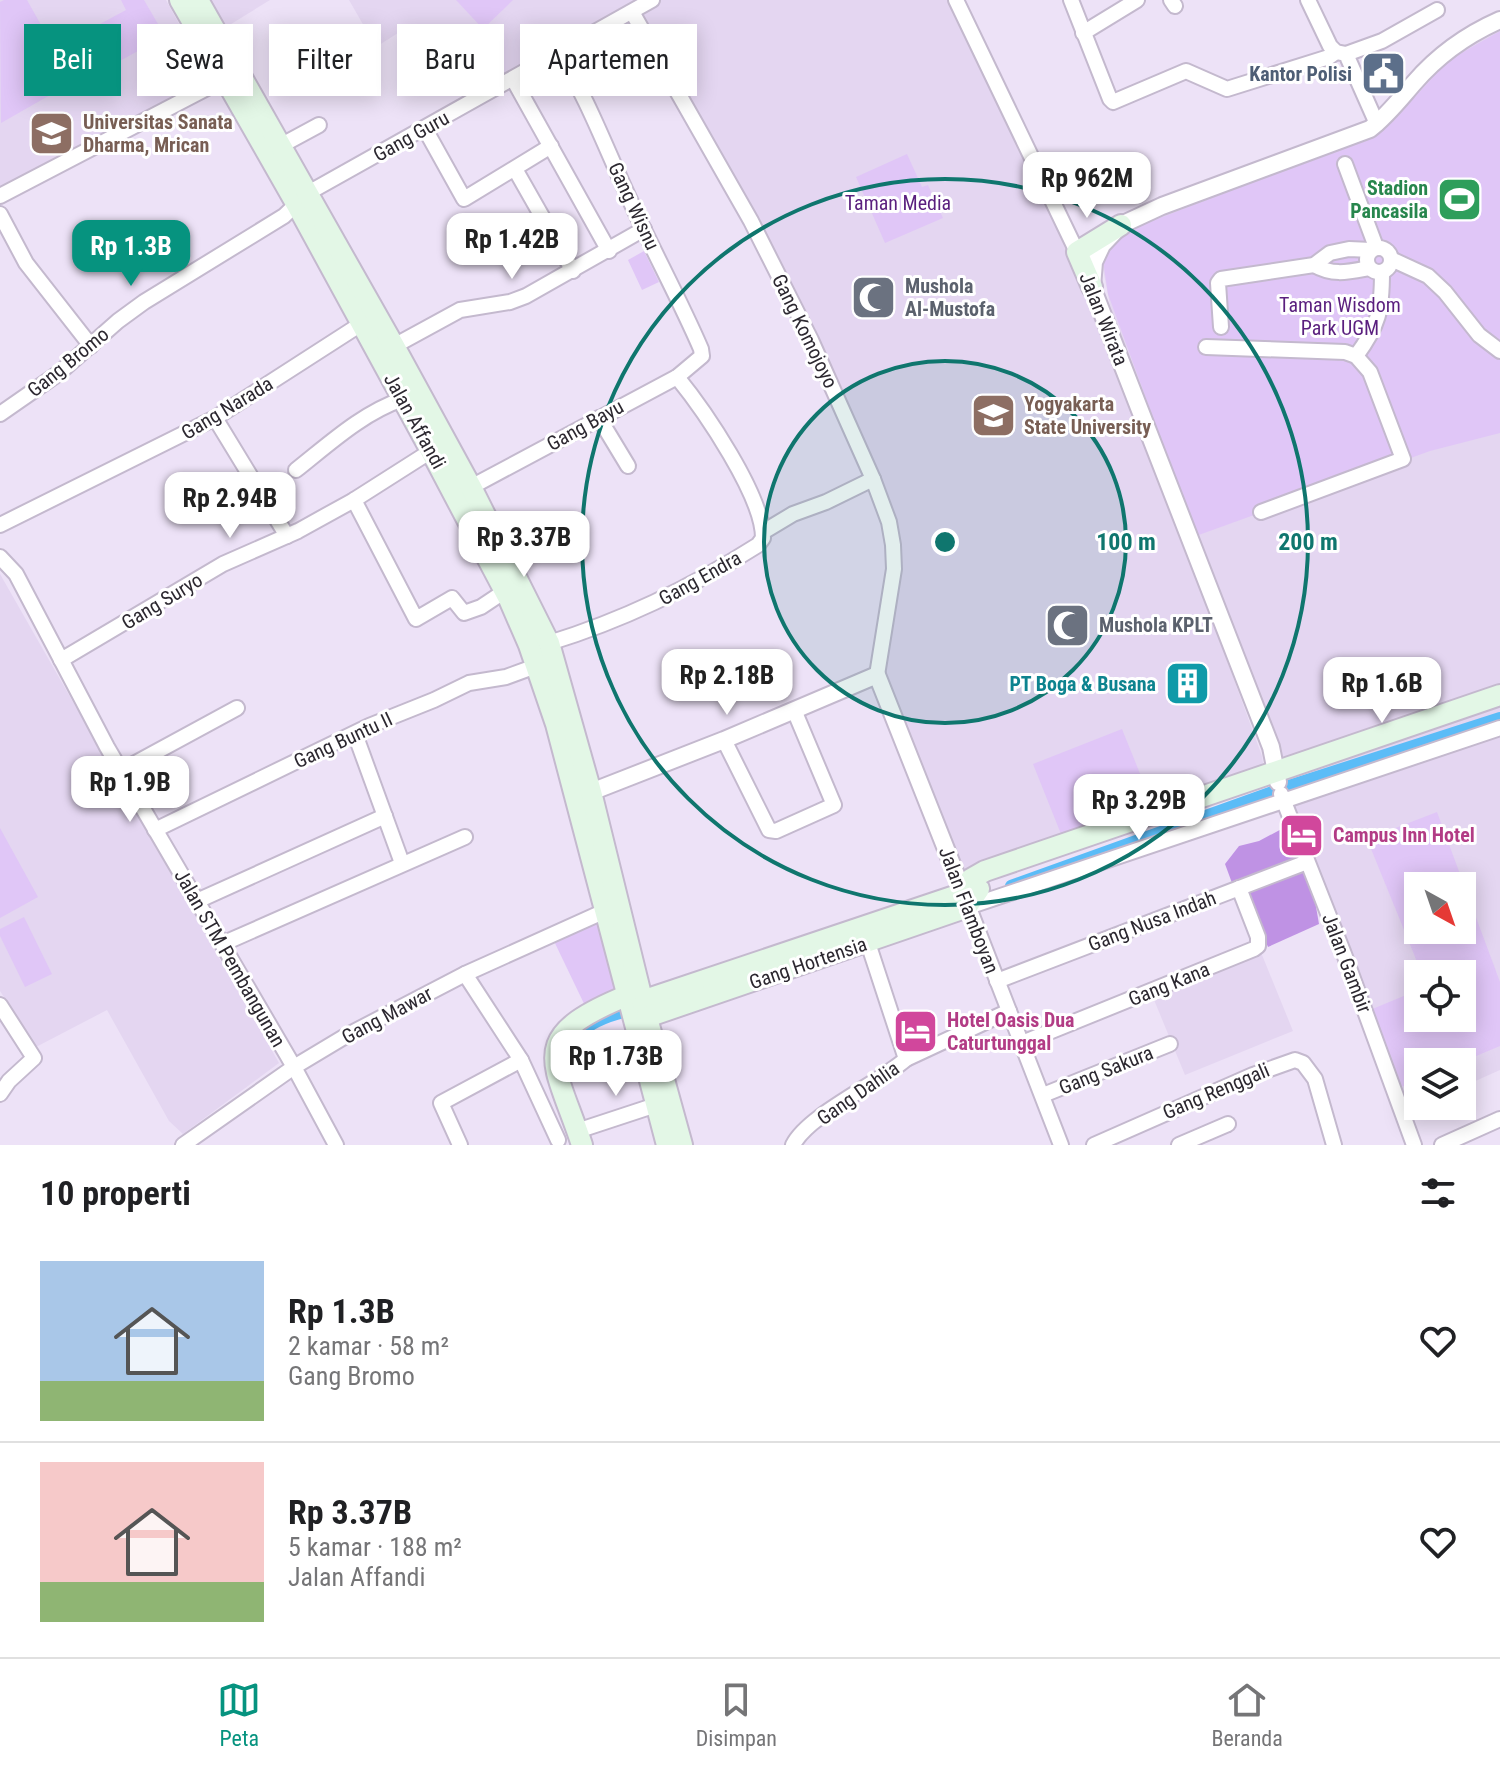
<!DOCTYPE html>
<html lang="id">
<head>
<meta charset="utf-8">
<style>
  body { margin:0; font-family:"Roboto Condensed",sans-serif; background:#f6f6f6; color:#202124; height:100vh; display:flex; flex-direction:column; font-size:30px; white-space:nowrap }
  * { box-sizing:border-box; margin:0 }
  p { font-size:26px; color:#757577 }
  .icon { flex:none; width:44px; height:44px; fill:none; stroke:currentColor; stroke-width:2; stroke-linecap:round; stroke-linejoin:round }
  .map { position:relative; height:1145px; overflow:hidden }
  .drawer { display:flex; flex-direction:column; background:#fff; flex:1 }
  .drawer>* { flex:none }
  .guide { position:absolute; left:24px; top:24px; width:800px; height:72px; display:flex; gap:16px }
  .needle { width:52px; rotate:140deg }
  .controls { position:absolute; left:1404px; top:872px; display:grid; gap:16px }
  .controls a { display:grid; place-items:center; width:72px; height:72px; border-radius:0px; background:#fff; box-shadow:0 4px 20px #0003; font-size:40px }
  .price { position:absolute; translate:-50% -68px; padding:0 18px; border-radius:16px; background:#fff; color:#222; font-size:26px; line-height:52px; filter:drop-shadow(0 2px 4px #0008) }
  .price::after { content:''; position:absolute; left:50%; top:48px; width:24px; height:18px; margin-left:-12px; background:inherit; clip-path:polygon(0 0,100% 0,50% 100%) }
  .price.on { background:#06937f; color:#fff }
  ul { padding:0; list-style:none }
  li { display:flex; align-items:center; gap:24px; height:200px; padding:0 40px }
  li+li { border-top:2px solid #e0e0e0 }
  li span { display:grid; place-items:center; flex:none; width:224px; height:160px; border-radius:0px; color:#555 }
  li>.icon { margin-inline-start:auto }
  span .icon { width:96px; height:96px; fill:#fffc; stroke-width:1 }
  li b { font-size:34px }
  h2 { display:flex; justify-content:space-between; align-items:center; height:96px; padding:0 40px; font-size:34px }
  .tag { padding:0 28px; border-radius:0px; background:#fff; box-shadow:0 4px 20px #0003; font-size:28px; line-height:72px }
  .tag.on { background:#06937f; color:#fff }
  .tab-bar { display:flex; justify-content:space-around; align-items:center; height:112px; border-top:2px solid #e0e0e0; background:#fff; font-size:22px; color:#757577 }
  .tab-bar a { display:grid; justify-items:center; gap:4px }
  .tab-bar .on { color:#06937f }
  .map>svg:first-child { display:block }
  .built { fill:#e4d6f1; fill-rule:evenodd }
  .green { fill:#e0c6f7; fill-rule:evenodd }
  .forest { fill:#bf92e4 }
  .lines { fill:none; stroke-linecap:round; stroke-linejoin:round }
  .canal { stroke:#5bbcf7; stroke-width:12 }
  .minor-casing { stroke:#c4b9ce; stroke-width:18 }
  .tertiary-casing { stroke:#c4b9ce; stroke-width:20 }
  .secondary-casing { stroke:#c4b9ce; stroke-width:24 }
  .minor { stroke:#fff; stroke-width:14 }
  .tertiary { stroke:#fff; stroke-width:16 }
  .secondary { stroke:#e3f7e6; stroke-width:20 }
  .ring { fill:none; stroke:#0f766e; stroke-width:4 }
  .labels { text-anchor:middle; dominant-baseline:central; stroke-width:6; stroke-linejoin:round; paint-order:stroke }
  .service-label { font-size:20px; font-weight:bold; fill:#4e5e75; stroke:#fff; text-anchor:end }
  .education-label { font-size:20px; font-weight:bold; fill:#785e54; stroke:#fff; text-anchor:start }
  .street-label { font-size:20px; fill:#2c2830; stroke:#fff }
  .leisure-label { font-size:20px; font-weight:bold; fill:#27864d; stroke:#fff; text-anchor:end }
  .park-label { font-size:20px; fill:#5a1f7e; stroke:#fff }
  .worship-label { font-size:20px; font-weight:bold; fill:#5b616d; stroke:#fff; text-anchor:start }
  .culture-label { font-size:20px; font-weight:bold; fill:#0d838f; stroke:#fff; text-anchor:end }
  .hotel-label { font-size:20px; font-weight:bold; fill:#b23c85; stroke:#fff; text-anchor:start }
  .centre { fill:#0f766e; stroke:#fff; stroke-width:4 }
  .ring-label { font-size:24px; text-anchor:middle; font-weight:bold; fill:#0f766e; stroke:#fff; stroke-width:6; stroke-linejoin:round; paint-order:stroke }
</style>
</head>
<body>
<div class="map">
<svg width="1500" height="1145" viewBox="0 0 1500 1145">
  <rect width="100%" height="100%" fill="#ede2f7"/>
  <!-- built -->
  <g class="built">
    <path d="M0,0H166L208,77L0,191Z"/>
    <path d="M208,0H270L223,29Z"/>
    <path d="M349,0H952L1066,244L1116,358L1262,756L1263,763L1258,768L967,872L962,870L885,683L897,553L817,343L736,180L694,113L632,3L463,97L398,33L376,47Z"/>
    <path d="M1500,31V1070L1462,1087V1062H1418V1106L1395,1116L1309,866L1282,776L1110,305L1102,264L1141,224L1348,145L1388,126L1440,68L1460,51ZM1418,886H1462V930H1418ZM1418,974H1462V1018H1418Z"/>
    <path d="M0,574L279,1063L183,1134L169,1121L107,1010L36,1047L0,991Z"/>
    <path d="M1260,950L1293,1031L1185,1075L1152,995Z"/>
  </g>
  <!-- green -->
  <g class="green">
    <path d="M4,0H27L73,82L1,123L0,2Z"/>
    <path d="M121,0H144L165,36L80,83L61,45L126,10Z"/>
    <path d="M456,0H513L483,29Z"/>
    <path d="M1500,31V433L1430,451L1196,536L1108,294L1102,254L1121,233L1330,152L1388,126L1449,60Z"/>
    <path d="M907,154L922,187L928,185L943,218L885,243L856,177Z"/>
    <path d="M644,251L659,282L642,290L628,260Z"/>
    <path d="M1122,729L1151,801L1061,834L1033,764Z"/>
    <path d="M1437,812L1500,982V1046L1462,1062H1418V1080L1399,1088L1370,1010L1418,990V1018H1462V974H1422L1367,839ZM1418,886H1462V930H1418Z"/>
    <path d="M0,828L38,897L0,918Z"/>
    <path d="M24,917L52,974L25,987L0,936V929Z"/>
    <path d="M596,918L621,1005L589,1014L552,937Z"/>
  </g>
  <!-- forest -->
  <g class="forest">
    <path d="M1289,825L1300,858L1232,883L1225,864L1239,846L1259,841Z"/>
    <path d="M1309,866L1319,924L1268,947L1244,892Z"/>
  </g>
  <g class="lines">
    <!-- canal -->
    <g class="canal">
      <path d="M1011,886L1292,785L1500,718"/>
      <path d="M565,1067C565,1029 605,1015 637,1009"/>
    </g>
    <defs>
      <g id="minor">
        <path d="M956,0L1077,252"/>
        <path d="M1071,0L1110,99L1113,102L1186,71L1227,89L1329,57L1336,52"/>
        <path d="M1171,0L1175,6"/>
        <path d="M1308,0L1330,46L1336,52L1346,54L1377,124"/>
        <path d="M632,12L751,221L811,340L873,479L889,522L893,545L894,569L877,675"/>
        <path d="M1083,33L1137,0"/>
        <path d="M1346,54L1382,41L1437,10"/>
        <path d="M513,79L609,251"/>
        <path d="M425,129L464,199L551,146"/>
        <path d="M282,145L319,125"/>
        <path d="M1345,164L1376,247"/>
        <path d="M515,169L573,271"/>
        <path d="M0,196L230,76"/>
        <path d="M0,214L26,263L91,346"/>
        <circle cx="1379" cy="260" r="12"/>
        <path d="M1391,259L1428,276L1445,292L1479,335L1500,351"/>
        <path d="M1314,265C1333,276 1348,272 1369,268"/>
        <path d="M1221,327L1218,283L1221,279L1314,265L1330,253L1349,249L1371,250"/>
        <path d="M394,346L460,310L510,302L526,296L644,229"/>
        <path d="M1206,347L1345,352L1356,356L1370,372L1403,459L1261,512"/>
        <path d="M1356,356C1379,325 1382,310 1382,272"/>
        <path d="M0,414L59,373L118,321L144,302L284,216L308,193L652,0"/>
        <path d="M215,418L287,536"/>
        <path d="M599,418L628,466"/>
        <path d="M296,470C329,444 362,413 403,399"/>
        <path d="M471,487L677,377L702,356L701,349C679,298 652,249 629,198C606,149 588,99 559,53"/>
        <path d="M354,500L416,619L452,598L464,613L481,607L505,591"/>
        <path d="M0,525L215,418L361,324"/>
        <path d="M763,532L793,514L826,502L873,479"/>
        <path d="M0,557L16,574L107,747L294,1067L336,1145"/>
        <path d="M549,643C624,620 692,587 758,545L763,538C763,496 704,410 677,377"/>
        <path d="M61,660L223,564L298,531L354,500L431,451"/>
        <path d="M355,734L402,863"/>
        <path d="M724,740L769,830L776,831L834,805L794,710"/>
        <path d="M121,771L237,708"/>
        <path d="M1281,794L1344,954L1414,1145"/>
        <path d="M155,830L369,726L434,700L469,683L506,677L536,666"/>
        <path d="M966,900L1061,1145"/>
        <path d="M197,901L385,816"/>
        <path d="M968,907L1500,728"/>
        <path d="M222,944L465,837"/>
        <path d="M465,974L521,1060L558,1140"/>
        <path d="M997,981L1307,862"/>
        <path d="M0,1005L34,1058L9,1081L0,1094"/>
        <path d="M1022,1043L1254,949L1258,946V937L1239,888"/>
        <path d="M906,1059L1009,1011"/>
        <path d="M1043,1095L1170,1044"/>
        <path d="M577,1131L656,1105"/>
        <path d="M183,1145L294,1067L344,1037L465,974L605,911"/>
        <path d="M460,1145L441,1103L521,1060"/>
        <path d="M793,1145C808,1115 878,1084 906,1059L868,943"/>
        <path d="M1094,1145L1253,1075L1295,1060L1303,1063L1315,1079L1334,1145"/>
        <path d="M1179,1145L1228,1124"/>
        <path d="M1442,1145L1500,1119"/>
      </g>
      <g id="tertiary">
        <path d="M1278,782L1271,747L1092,287L1094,262L1102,245L1121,225L1162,206L1370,129C1387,116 1400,99 1414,83C1438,55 1466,35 1500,20"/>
        <path d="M591,792L724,740L877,675L963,892"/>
      </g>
      <g id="secondary">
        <path d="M180,0L297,205L431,451L509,599L529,645L556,724L667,1145"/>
        <path d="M198,0L394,346L471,487L549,643L591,792L644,1007L682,1145"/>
        <path d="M1092,287L1077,252L1121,225"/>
        <path d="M642,1001L958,895L971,879L985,871L1500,695"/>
        <path d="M647,1017L959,910L968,905L979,889"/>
        <path d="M582,1145C554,1060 524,1038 626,996"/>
      </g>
    </defs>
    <!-- minor casing -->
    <use href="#minor" class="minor-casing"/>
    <!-- tertiary casing -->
    <use href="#tertiary" class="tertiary-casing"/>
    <!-- secondary casing -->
    <use href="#secondary" class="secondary-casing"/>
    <!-- minor -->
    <use href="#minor" class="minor"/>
    <!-- tertiary -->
    <use href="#tertiary" class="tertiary"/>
    <!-- secondary -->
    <use href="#secondary" class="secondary"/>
  </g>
  <!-- distance rings -->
  <circle cx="945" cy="542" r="181" fill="#0f766e" fill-opacity=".12"/>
  <g class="ring">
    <circle cx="945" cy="542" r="181"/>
    <circle cx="945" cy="542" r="363"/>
  </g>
  <!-- icons -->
  <defs>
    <symbol id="civic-square" viewBox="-11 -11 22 22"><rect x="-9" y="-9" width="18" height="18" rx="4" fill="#5c6f8a" stroke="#fff"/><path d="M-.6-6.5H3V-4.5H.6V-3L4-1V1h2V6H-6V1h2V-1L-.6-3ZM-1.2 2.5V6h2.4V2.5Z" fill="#fff"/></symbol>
    <symbol id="university-square" viewBox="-11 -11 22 22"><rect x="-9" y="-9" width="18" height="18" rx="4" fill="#8d6e63" stroke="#fff"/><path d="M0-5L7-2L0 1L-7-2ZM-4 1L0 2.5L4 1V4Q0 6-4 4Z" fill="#fff"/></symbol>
    <symbol id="stadium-square" viewBox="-11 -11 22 22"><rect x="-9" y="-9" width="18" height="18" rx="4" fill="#2e9e5b" stroke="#fff"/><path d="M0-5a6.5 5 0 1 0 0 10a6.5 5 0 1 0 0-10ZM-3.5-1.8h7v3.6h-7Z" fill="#fff"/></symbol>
    <symbol id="mosque-square" viewBox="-11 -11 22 22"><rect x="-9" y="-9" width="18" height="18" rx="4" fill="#6b7280" stroke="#fff"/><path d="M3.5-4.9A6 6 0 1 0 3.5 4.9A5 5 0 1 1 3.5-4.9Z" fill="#fff"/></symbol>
    <symbol id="building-square" viewBox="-11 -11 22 22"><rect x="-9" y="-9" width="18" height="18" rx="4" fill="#0f9aa8" stroke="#fff"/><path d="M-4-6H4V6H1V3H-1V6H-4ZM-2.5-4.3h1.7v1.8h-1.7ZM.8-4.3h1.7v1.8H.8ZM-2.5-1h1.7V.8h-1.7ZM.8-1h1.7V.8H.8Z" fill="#fff"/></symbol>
    <symbol id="hotel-square" viewBox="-11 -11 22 22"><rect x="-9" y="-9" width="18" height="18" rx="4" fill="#d1479c" stroke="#fff"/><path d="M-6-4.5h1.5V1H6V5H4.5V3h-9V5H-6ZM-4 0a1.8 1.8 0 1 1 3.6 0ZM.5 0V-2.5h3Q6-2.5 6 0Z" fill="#fff"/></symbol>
  </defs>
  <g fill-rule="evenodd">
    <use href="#civic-square" x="1358" y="48" width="51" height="51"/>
    <use href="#university-square" x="26" y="108" width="51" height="51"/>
    <use href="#stadium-square" x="1434" y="174" width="51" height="51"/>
    <use href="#mosque-square" x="848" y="272" width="51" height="51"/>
    <use href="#university-square" x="968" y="390" width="51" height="51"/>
    <use href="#mosque-square" x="1042" y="600" width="51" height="51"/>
    <use href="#building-square" x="1162" y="658" width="51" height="51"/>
    <use href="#hotel-square" x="1276" y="810" width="51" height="51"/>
    <use href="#hotel-square" x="890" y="1006" width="51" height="51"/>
  </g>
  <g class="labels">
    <!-- service labels -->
    <g class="service-label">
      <text x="1352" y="74">Kantor Polisi</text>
    </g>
    <!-- education labels -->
    <g class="education-label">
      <text x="83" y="122">Universitas Sanata<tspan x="83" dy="23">Dharma, Mrican</tspan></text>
      <text x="1024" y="404">Yogyakarta<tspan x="1024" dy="23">State University</tspan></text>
    </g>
    <!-- street labels -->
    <g class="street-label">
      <text transform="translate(411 136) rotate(-29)">Gang Guru</text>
      <text transform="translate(634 206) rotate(65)">Gang Wisnu</text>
      <text transform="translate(1104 319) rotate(68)">Jalan Wirata</text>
      <text transform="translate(805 331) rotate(64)">Gang Komojoyo</text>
      <text transform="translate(68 362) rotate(-39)">Gang Bromo</text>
      <text transform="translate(227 408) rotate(-31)">Gang Narada</text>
      <text transform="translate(415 421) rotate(61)">Jalan Affandi</text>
      <text transform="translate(585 425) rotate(-29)">Gang Bayu</text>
      <text transform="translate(700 578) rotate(-29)">Gang Endra</text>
      <text transform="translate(162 601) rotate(-31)">Gang Suryo</text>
      <text transform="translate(343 740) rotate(-25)">Gang Buntu II</text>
      <text transform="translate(969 910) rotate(69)">Jalan Flamboyan</text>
      <text transform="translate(1152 921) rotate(-21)">Gang Nusa Indah</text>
      <text transform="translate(230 958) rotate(60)">Jalan STM Pembangunan</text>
      <text transform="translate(808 963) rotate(-19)">Gang Hortensia</text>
      <text transform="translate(1347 963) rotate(69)">Jalan Gambir</text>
      <text transform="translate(1169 984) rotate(-22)">Gang Kana</text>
      <text transform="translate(387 1015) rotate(-28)">Gang Mawar</text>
      <text transform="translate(1106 1070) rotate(-22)">Gang Sakura</text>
      <text transform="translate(1216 1091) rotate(-23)">Gang Renggali</text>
      <text transform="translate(858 1093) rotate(-35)">Gang Dahlia</text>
    </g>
    <!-- leisure labels -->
    <g class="leisure-label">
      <text x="1428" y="188">Stadion<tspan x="1428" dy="23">Pancasila</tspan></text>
    </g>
    <!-- park labels -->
    <g class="park-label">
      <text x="898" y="203">Taman Media</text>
      <text x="1340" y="305">Taman Wisdom<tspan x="1340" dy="23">Park UGM</tspan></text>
    </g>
    <!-- worship labels -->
    <g class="worship-label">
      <text x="905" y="286">Mushola<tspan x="905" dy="23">Al-Mustofa</tspan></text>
      <text x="1099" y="625">Mushola KPLT</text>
    </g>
    <!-- culture labels -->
    <g class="culture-label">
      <text x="1156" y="684">PT Boga &amp; Busana</text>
    </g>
    <!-- hotel labels -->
    <g class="hotel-label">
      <text x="1333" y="835">Campus Inn Hotel</text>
      <text x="947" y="1020">Hotel Oasis Dua<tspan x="947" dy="23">Caturtunggal</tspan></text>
    </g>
  </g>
  <circle cx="945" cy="542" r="12" class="centre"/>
  <g class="ring-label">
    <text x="1126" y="550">100 m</text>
    <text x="1308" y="550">200 m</text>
  </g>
</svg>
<div class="controls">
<a><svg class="needle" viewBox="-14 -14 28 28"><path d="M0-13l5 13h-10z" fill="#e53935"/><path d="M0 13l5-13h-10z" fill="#757577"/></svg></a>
<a><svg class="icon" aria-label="locate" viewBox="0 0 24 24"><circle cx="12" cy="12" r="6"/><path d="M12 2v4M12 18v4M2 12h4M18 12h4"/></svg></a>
<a><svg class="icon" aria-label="layers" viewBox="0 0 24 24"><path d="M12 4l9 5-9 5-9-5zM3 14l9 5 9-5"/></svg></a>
</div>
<b class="price" style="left:1087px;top:220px">Rp 962M</b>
<b class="price" style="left:512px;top:281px">Rp 1.42B</b>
<b class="price on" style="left:131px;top:288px">Rp 1.3B</b>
<b class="price" style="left:230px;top:540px">Rp 2.94B</b>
<b class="price" style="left:524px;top:579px">Rp 3.37B</b>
<b class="price" style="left:727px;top:717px">Rp 2.18B</b>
<b class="price" style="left:1382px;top:725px">Rp 1.6B</b>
<b class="price" style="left:130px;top:824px">Rp 1.9B</b>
<b class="price" style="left:1139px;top:842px">Rp 3.29B</b>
<b class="price" style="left:616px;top:1098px">Rp 1.73B</b>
<div class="guide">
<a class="tag on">Beli</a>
<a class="tag">Sewa</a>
<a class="tag">Filter</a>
<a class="tag">Baru</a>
<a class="tag">Apartemen</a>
</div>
</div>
<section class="drawer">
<h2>10 properti<svg class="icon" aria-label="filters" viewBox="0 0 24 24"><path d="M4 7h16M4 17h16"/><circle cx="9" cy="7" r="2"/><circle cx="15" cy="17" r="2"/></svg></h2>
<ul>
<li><span style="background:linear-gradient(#a9c7e8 75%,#8fb573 0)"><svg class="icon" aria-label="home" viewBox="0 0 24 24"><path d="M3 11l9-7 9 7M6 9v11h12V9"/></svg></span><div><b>Rp 1.3B</b><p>2 kamar · 58 m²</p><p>Gang Bromo</p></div><svg class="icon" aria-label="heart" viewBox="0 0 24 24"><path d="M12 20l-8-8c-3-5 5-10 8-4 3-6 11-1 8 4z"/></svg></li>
<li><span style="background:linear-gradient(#f6c9c9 75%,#8fb573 0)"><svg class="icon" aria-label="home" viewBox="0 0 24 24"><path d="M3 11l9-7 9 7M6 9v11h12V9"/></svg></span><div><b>Rp 3.37B</b><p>5 kamar · 188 m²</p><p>Jalan Affandi</p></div><svg class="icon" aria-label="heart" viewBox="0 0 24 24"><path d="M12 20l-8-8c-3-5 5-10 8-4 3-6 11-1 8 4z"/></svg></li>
</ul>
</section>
<nav class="tab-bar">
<a class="on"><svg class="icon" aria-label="map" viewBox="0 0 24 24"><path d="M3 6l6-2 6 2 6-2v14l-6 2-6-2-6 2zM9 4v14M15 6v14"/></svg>Peta</a>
<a><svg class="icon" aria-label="saved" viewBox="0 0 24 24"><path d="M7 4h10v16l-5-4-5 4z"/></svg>Disimpan</a>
<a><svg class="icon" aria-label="home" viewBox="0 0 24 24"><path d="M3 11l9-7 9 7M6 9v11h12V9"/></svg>Beranda</a>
</nav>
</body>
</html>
